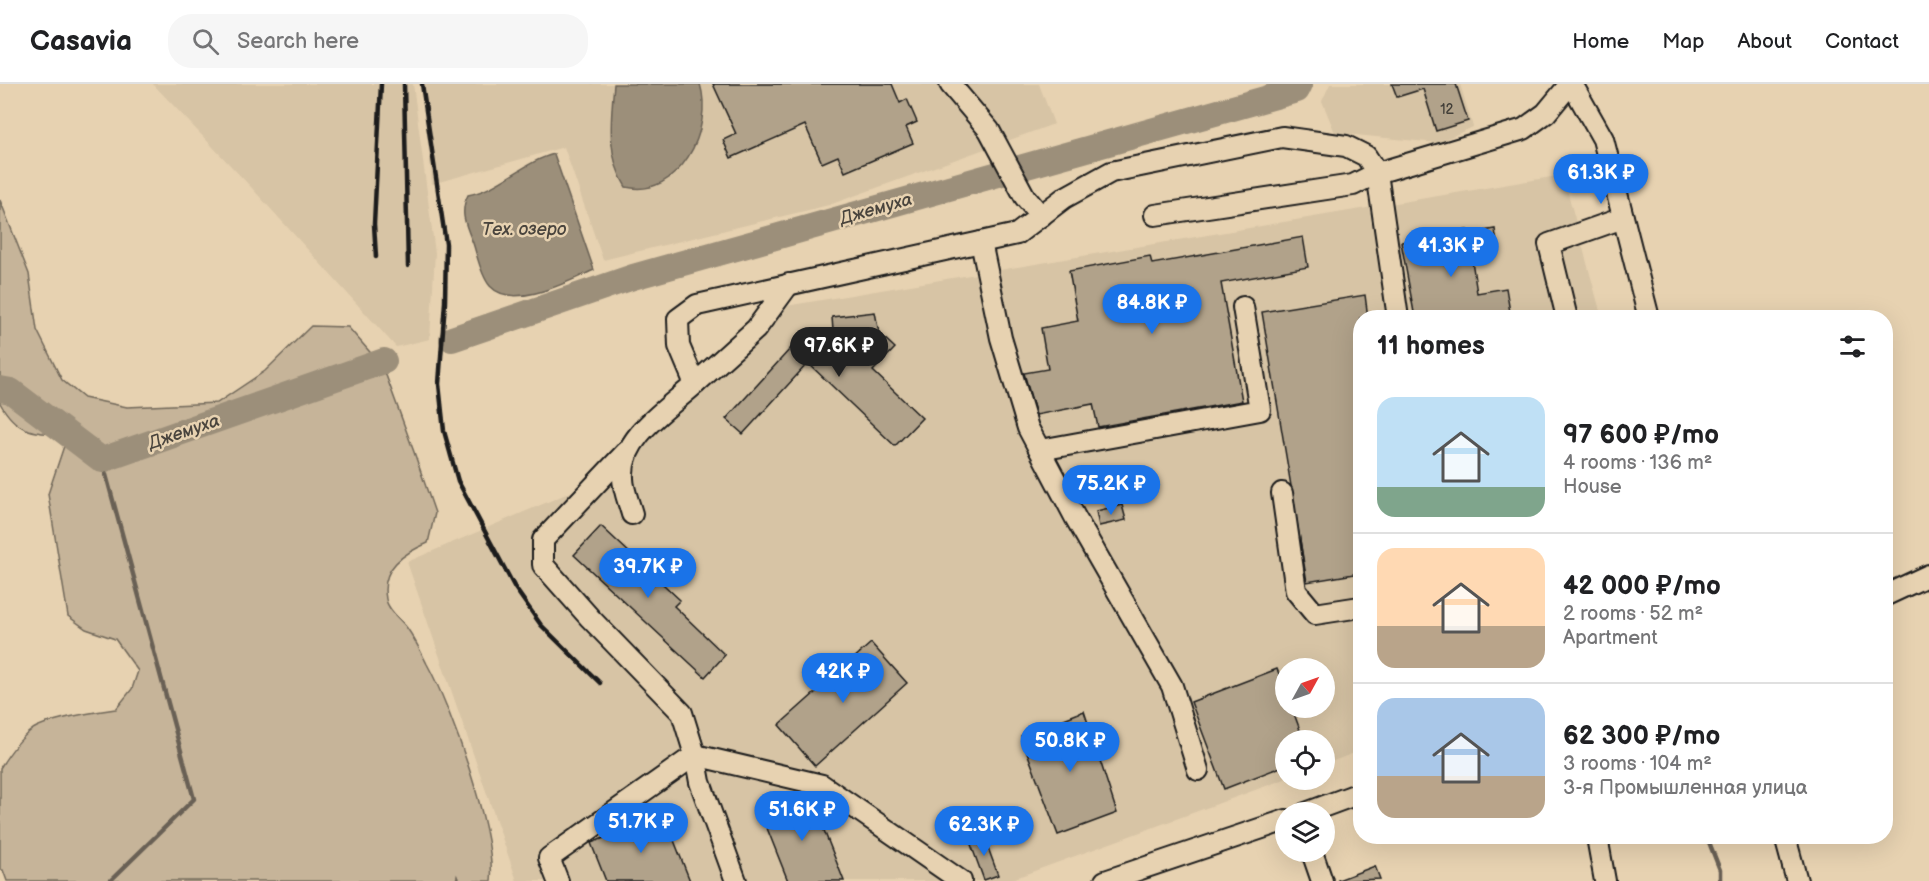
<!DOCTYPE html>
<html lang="en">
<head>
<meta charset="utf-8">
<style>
  body { margin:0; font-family:"Balsamiq Sans",sans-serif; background:#f6f6f6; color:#202124; height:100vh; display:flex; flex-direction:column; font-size:22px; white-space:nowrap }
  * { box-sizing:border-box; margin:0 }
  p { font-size:20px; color:#757577 }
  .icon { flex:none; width:33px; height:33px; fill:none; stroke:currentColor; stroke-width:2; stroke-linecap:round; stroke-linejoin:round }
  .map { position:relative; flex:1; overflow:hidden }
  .drawer { position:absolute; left:1353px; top:226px; width:540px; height:534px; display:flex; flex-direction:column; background:#fff; border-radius:24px; box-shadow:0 6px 24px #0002 }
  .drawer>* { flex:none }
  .needle { width:39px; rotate:50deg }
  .buttons { position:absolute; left:1275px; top:574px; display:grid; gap:12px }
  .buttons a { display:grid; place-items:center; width:60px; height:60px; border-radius:50%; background:#fff; box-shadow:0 6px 24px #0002; font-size:30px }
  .price { position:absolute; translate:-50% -51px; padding:0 14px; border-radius:21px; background:#1a73e8; color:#fff; font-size:20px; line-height:39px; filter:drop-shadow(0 2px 3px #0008) }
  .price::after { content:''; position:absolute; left:50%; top:36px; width:18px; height:14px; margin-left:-9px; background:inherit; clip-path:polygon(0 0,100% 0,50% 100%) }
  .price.active { background:#222; color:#fff }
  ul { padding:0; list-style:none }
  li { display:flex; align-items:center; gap:18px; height:150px; padding:0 24px }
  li+li { border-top:2px solid #e0e0e0 }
  li span { display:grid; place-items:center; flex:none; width:168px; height:120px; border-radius:18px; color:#555 }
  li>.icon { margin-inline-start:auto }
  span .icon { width:72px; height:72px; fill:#fffc; stroke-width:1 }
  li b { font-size:26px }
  h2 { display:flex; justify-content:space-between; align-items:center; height:72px; padding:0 24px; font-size:26px }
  header { display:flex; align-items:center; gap:36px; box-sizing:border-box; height:84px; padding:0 30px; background:#fff; border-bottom:2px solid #e0e0e0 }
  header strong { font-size:28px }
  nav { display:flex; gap:33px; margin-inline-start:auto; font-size:21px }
  .search { width:420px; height:54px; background:#f6f6f6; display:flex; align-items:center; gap:15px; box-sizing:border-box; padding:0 21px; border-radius:24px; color:#757577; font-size:22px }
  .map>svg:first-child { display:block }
  .built { fill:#d7c4a5; fill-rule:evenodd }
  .green { fill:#c6b499; stroke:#71685a; stroke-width:1.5 }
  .water { fill:#9c8f7a; stroke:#696154; stroke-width:1.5 }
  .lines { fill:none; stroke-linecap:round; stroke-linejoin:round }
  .stream { stroke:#696154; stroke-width:4.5 }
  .river { stroke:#9c8f7a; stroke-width:26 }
  .building { fill:#b1a28a; stroke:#1c1c1c; stroke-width:1.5 }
  .minor-casing { stroke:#1c1c1c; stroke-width:24 }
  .minor { stroke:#e7d2b1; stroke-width:20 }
  .rail { stroke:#1c1c1c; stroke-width:4.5 }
  .labels { text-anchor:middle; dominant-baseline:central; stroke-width:5; stroke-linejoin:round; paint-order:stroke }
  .number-label { font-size:14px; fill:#413e38 }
  .water-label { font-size:18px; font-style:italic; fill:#49443d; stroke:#e7d2b1 }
</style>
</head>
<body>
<header>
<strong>Casavia</strong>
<div class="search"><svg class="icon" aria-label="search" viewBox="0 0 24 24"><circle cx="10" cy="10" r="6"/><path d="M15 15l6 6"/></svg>Search here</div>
<nav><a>Home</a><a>Map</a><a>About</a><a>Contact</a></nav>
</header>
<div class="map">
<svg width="1929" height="797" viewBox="0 0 1929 797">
  <rect width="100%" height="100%" fill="#e7d2b1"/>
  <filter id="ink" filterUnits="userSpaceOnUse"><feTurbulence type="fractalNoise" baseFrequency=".0167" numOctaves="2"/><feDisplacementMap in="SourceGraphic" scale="12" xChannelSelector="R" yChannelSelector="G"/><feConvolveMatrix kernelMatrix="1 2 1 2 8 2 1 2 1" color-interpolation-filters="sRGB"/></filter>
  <g filter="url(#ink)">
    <!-- built -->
    <g class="built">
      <path d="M153,0H413L435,169L430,255L396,263L250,102Z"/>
      <path d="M422,0H1039L1054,40L829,121L603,176L564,63L432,100Z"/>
      <path d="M1330,0H1460L1473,43L1437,59L1335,49L1322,17Z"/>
      <path d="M1563,91L1602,234H1360V667L1325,680L1324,657H1286L1285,695L1007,797H517L407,478L578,405L630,372L786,222ZM1286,585H1324V624H1286Z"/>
    </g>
    <!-- green -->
    <path class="green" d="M0,116L29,190L37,246L62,296L84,314L127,323L217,319L265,287L311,242L348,243L383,283L414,368L435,429L428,459C404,469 380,484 386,515C387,525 401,536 407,544C415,555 421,568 427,580C451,623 496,750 491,797H459L457,792L456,797H7L3,786H0V684C8,671 20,654 33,645C51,634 95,628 116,625L132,605L138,587L115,555L86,545L68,532L48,410L68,350C35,349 18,351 0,319Z"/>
    <!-- water -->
    <g class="water">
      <path d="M614,0H700C714,45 679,115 626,103C606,72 611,36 614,0Z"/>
      <path d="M554,70L594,186C569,197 513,227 490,202C481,192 477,171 473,159C466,142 459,128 468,111C500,105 523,78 554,70Z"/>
    </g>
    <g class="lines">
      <!-- stream -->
      <g class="stream">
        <path d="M102,376L194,715L110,797"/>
        <path d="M1707,753L1720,786V797"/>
      </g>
      <!-- river -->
      <g class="river">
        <path d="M452,255L633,193L1297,6L1300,0"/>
        <path d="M0,305L11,307L102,376L384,277"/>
      </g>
    </g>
    <!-- building -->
    <g class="building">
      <path d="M713,0H892L900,19L907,15L917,38L906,43L913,59L845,88L838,72L822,79L805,41L731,74L723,56L736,50Z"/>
      <path d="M1392,0H1456L1468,37L1436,47L1423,5L1397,13Z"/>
      <path d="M1495,145L1497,160L1470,164L1477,209L1506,204L1511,234H1415L1401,158L1467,146V150Z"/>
      <path d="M1303,153L1308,183L1221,199L1242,317L1098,343L1093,320L1036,331L1024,289L1048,285L1041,244L1078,237L1069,187L1150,172L1152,180Z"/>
      <path d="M1365,211L1368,234H1360V489L1307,498L1262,228Z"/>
      <path d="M875,228L879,249L895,264L873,287L922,334L895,362L808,279L743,350L726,335L801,253L822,272L834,260L832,233Z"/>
      <path d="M1122,421L1126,436L1099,442L1096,427Z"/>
      <path d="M601,442L680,516L674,522L725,571L705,593L574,471Z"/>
      <path d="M871,559L907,599L815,682L779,641Z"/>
      <path d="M1277,585L1286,607V624H1292L1304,657H1286V681L1224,705L1191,618Z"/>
      <path d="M1084,627L1117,729L1058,751L1021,652Z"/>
      <path d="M810,711L844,797H788L761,729Z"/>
      <path d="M664,731L690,797H606L591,759Z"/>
      <path d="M983,750L998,791L984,796L969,755Z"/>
      <path d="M1375,782L1380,795L1339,797L1338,796Z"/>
    </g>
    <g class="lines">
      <defs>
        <g id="minor">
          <path d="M950,0L989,46L1025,113L1041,132"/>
          <path d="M1572,0L1603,55L1649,234"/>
          <path d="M1155,131L1353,101L1377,89L1398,234"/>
          <path d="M981,158L1001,254L1028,344L1075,433L1172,602L1198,686"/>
          <path d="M1567,234L1549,160L1623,134"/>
          <path d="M695,300L756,245L789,200"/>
          <path d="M1040,366L1260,326L1243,223"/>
          <path d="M626,368L543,456V481L590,534L682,629L695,671L700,698L736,797"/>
          <path d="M1282,409L1296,507L1315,530L1360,523"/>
          <path d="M632,430C629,419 623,405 623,394C620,353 669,324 695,300L679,262L678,235L697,221L1017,150L1064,114L1111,88L1282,53L1346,62L1366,72L1377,89L1524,45L1546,29L1570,0"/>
          <path d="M1886,511L1929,491"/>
          <path d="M1306,729L1360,709"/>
          <path d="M1597,753L1605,797"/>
          <path d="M1785,753L1797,797"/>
          <path d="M1312,768L1322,797"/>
          <path d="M558,797L549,774L695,671L822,701L961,797"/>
          <path d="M1105,797L1286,736"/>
        </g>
      </defs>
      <!-- minor casing -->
      <use href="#minor" class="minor-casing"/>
      <!-- minor -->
      <use href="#minor" class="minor"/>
      <!-- rail -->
      <g class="rail">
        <path d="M404,0L408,182"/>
        <path d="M422,0L446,160L445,218L439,300L444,347L458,397L515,504L541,541L600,599"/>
        <path d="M376,173L374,140L381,0"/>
      </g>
    </g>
  </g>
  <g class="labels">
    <!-- number labels -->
    <g class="number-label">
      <text x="1447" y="25">12</text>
    </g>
    <!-- water labels -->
    <g class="water-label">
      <text transform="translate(876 125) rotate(-16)">Джемуха</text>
      <text x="524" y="145">Тех. озеро</text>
      <text transform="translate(184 348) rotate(-19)">Джемуха</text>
    </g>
  </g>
</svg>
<div class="buttons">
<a><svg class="needle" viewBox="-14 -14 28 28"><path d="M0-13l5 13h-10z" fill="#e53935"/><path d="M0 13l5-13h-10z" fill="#757577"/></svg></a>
<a><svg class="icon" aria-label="locate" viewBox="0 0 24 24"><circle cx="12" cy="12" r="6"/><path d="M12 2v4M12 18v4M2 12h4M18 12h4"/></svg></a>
<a><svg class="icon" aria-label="layers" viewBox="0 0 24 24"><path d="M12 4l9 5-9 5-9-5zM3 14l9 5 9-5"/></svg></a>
</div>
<b class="price" style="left:1601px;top:121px">61.3K ₽</b>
<b class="price" style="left:1451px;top:194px">41.3K ₽</b>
<b class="price" style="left:1152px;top:251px">84.8K ₽</b>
<b class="price active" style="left:839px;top:294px">97.6K ₽</b>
<b class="price" style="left:1111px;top:432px">75.2K ₽</b>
<b class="price" style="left:648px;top:515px">39.7K ₽</b>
<b class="price" style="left:843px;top:620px">42K ₽</b>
<b class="price" style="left:1070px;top:689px">50.8K ₽</b>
<b class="price" style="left:802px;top:758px">51.6K ₽</b>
<b class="price" style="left:641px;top:770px">51.7K ₽</b>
<b class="price" style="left:984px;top:773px">62.3K ₽</b>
<section class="drawer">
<h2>11 homes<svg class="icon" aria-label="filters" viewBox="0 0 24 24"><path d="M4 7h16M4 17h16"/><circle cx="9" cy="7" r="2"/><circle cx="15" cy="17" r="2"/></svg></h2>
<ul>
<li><span style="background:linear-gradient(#bfe0f5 75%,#7fa58c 0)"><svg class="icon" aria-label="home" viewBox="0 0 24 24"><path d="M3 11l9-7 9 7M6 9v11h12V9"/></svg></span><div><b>97 600 ₽/mo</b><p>4 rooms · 136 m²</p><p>House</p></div></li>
<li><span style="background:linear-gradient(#ffd9b3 65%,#b9a48a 0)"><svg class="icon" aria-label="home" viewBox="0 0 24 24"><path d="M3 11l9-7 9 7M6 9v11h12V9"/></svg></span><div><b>42 000 ₽/mo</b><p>2 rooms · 52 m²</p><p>Apartment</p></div></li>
<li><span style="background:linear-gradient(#a9c7e8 65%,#b9a48a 0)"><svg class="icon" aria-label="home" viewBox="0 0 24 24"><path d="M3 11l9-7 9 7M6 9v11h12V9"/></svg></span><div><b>62 300 ₽/mo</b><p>3 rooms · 104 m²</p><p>3-я Промышленная улица</p></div></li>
</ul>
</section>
</div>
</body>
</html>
